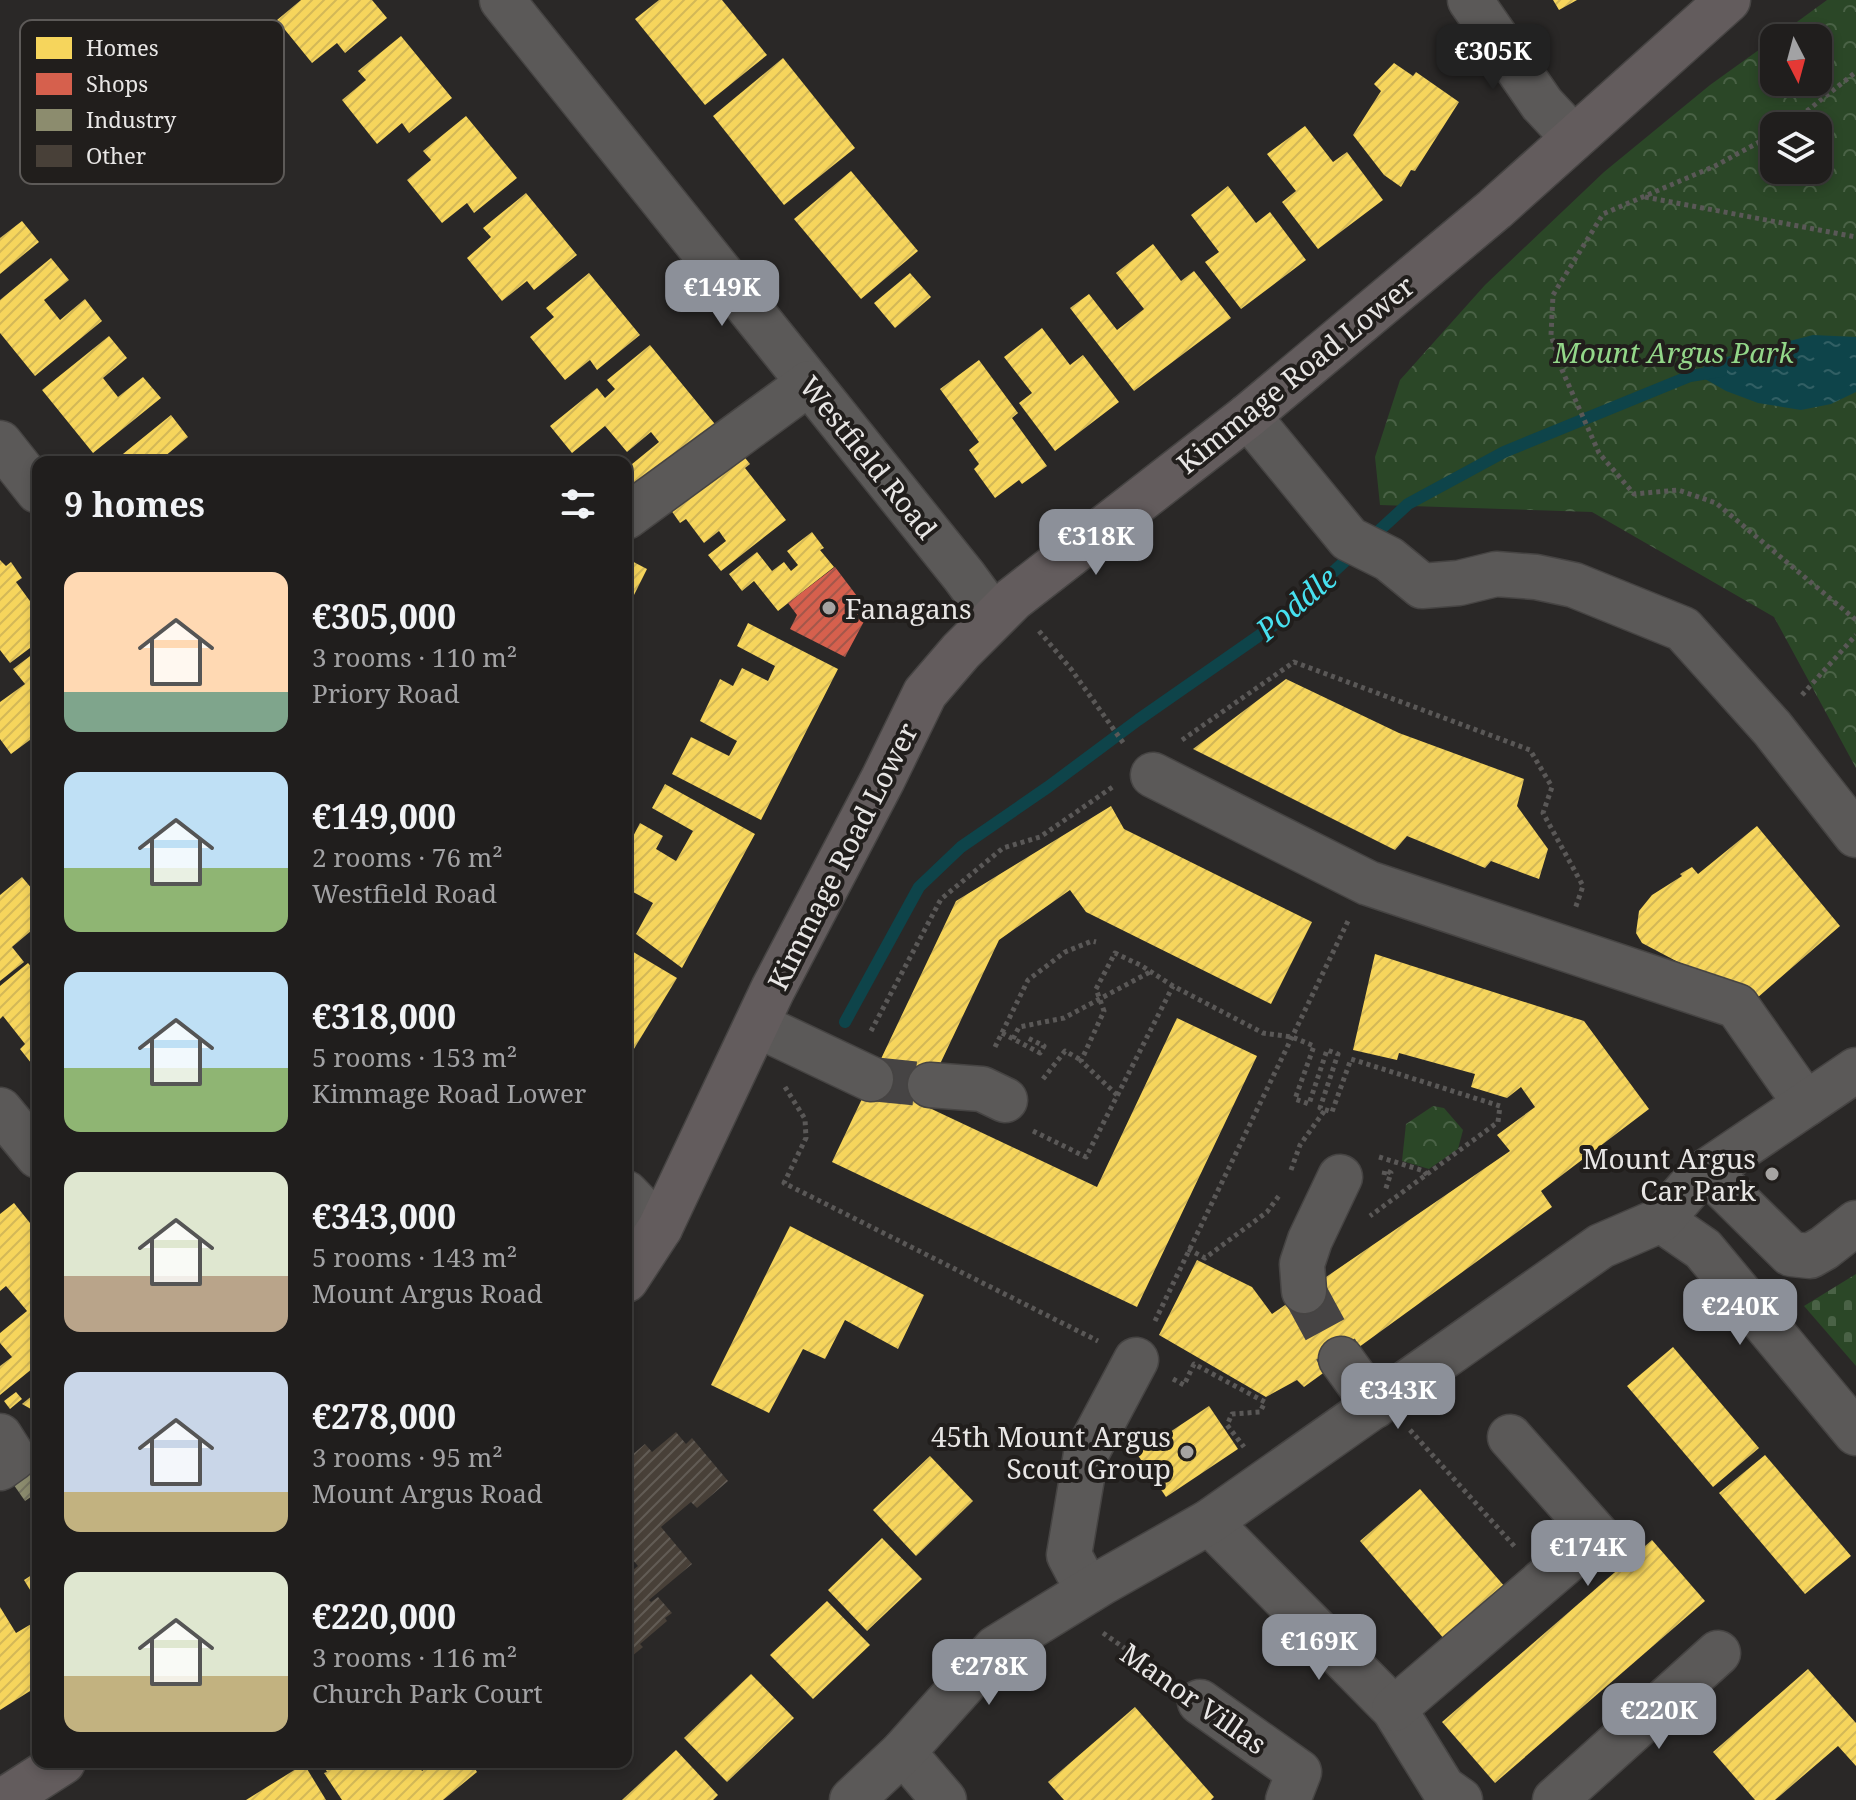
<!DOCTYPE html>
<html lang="en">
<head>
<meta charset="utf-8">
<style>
  body { margin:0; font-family:"Noto Serif",serif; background:#282726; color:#f1f3f6; height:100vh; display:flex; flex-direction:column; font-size:30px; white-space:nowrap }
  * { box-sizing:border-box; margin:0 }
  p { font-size:26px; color:#a2a2a4 }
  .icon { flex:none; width:44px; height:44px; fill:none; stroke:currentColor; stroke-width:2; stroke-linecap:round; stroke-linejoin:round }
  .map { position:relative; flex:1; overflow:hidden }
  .details { position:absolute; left:32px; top:456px; width:600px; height:1312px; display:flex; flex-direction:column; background:#201e1d; border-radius:16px; box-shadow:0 4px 12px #0003,0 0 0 2px #3d3c3b }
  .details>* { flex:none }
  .needle { width:52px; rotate:174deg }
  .controls { position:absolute; left:1760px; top:24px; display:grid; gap:16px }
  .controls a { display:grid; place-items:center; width:72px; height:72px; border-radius:16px; background:#201e1d; box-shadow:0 4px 12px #0003,0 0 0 2px #3d3c3b; font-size:40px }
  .price { position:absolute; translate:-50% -68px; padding:0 18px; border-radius:16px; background:#8c9099; color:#fff; font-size:26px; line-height:52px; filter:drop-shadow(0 2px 4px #0008) }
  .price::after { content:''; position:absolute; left:50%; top:48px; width:24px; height:18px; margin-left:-12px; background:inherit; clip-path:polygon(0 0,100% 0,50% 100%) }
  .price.current { background:#222; color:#fff }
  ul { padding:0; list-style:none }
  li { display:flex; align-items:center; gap:24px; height:200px; padding:0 32px }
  li span { display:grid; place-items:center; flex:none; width:224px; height:160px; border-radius:16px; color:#555 }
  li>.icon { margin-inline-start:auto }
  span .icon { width:96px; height:96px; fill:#fffc; stroke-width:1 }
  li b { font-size:34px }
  h2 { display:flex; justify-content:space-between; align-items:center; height:96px; padding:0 32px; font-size:34px }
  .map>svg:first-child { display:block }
  .cemetery { fill:url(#cemetery-stones) }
  .park { fill:url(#park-crowns); fill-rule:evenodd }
  .water { fill:url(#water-ripples) }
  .homes { fill:url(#homes-hatch) }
  .shops { fill:url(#shops-hatch) }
  .industry { fill:url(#industry-hatch) }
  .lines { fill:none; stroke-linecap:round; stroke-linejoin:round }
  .stream { stroke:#0e444a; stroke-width:12 }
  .building { fill:url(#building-hatch) }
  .minor-tunnel { stroke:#464444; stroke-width:44; stroke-dasharray:44 22; stroke-linecap:butt }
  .minor-casing { stroke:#464443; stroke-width:47 }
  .major-casing { stroke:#464443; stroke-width:47 }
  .path { stroke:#5a5857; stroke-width:5; stroke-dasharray:4 4; stroke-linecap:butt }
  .minor { stroke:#5b5958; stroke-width:44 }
  .major { stroke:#635c5d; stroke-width:44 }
  .poi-dot { fill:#a6a4a2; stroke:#211e1c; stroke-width:3 }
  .labels { text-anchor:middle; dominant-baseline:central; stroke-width:8; stroke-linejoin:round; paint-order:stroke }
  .park-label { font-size:28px; font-style:italic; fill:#93d789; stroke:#211e1c }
  .street-label { font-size:28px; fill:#e8e6e5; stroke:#211e1c }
  .poi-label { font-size:28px; fill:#e8e6e5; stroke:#211e1c; text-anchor:end }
  .water-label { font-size:30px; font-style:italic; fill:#47e1f0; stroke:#211e1c }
  .key { fill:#211e1c; stroke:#5d5a58; stroke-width:2 }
  .key-label { font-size:22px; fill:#e8e6e5 }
</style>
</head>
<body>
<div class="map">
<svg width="1856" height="1800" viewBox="0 0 1856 1800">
  <defs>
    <pattern id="cemetery-stones" width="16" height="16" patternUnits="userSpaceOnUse" patternTransform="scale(2)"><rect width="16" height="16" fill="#2b4727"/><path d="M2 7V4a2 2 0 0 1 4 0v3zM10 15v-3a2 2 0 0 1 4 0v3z" fill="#4a6246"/></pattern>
    <pattern id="park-crowns" width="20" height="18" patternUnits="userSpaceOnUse" patternTransform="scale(2)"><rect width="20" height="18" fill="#2b4727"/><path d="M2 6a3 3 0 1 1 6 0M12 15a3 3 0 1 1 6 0" fill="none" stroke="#4a6246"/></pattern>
    <pattern id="water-ripples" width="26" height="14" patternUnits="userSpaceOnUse" patternTransform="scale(2)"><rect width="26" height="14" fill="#0e444a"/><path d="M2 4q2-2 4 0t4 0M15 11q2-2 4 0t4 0" fill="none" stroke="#315f64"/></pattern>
    <pattern id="homes-hatch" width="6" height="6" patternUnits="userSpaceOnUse" patternTransform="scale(2)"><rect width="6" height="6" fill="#f6d55c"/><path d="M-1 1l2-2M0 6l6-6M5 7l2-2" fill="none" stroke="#d3b857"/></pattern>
    <pattern id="shops-hatch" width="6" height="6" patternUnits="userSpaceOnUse" patternTransform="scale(2)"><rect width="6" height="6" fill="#d6604d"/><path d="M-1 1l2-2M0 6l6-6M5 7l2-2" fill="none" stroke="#a4574a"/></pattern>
    <pattern id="industry-hatch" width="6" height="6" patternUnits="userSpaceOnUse" patternTransform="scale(2)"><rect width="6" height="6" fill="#8c8c6e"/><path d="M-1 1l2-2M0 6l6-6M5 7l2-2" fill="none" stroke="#747360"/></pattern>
    <pattern id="building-hatch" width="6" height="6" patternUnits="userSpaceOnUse" patternTransform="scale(2)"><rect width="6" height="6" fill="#484038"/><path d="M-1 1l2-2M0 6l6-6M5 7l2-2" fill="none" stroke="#625c55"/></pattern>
  </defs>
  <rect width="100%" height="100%" fill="#2a2827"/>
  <!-- cemetery -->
  <path class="cemetery" d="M1856,1274V1366L1804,1306Z"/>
  <!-- park -->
  <g class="park">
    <path d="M1827,0H1856V768L1774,617L1592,512L1380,505L1375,457L1400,380L1485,285L1604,172L1710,85L1774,39V82H1818V38H1775ZM1774,126H1818V170H1774Z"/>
    <path d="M1433,1106L1444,1108L1463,1130L1458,1149L1429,1169L1402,1161L1406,1124Z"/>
  </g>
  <!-- water -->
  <path class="water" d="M1813,335L1856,337V392L1831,404L1801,410L1758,403L1726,391L1705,379L1703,363Z"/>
  <!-- homes -->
  <g class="homes">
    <path d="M301,0H372L387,18L345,53L337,43L312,63L277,20Z"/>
    <path d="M659,0H722L767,55L705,105L635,19Z"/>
    <path d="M1553,0H1577L1559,10Z"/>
    <path d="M401,36L452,98L409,133L402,123L377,144L342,100L366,80L358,71Z"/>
    <path d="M783,58L855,148L784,205L713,116Z"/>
    <path d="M1394,63L1413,76L1416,72L1459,102L1415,171L1411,170L1401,187L1384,175L1353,135L1381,91L1374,84Z"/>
    <path d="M466,116L517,178L474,213L467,203L442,223L407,180L431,160L423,151Z"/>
    <path d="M1305,126L1333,162L1347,152L1383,200L1318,249L1282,202L1296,191L1267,154Z"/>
    <path d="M851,171L918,251L861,299L794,219Z"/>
    <path d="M1228,186L1256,223L1270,212L1306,260L1241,309L1205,262L1219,252L1191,215Z"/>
    <path d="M526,193L577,255L534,290L527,281L502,301L467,258L491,237L483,228Z"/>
    <path d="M22,221L39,242L0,274V238Z"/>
    <path d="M1153,244L1181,281L1194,271L1231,318L1134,391L1070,308L1089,294L1117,330L1130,320L1144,309L1116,273Z"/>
    <path d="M51,258L69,280L44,300L60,320L85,299L102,321L35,376L0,333V300Z"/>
    <path d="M589,273L640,335L597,370L590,360L565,380L530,337L554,317L546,308Z"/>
    <path d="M910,273L931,297L895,328L874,303Z"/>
    <path d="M1042,328L1070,365L1083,355L1119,402L1055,451L1019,403L1032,393L1004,357Z"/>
    <path d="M109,336L127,358L103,378L118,397L143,377L161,398L93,453L42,390Z"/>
    <path d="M650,345L719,429L639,494L626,479V469L659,442L651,432L627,452L605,426L572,453L550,426L597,388L605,398L615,389L607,380Z"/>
    <path d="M979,360L1018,413L1012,418L1047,466L1022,484L1019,480L995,498L974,469L979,464L969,450L979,442L940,389Z"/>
    <path d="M171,415L188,437L164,457L168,462H113Z"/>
    <path d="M733,443L750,464L745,468L786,520L721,571L708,555L726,541L719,531L704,543L686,519L680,523L666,503Z"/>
    <path d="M812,532L824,548L820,550L834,567L778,611L754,581L742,591L729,574L757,552L772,571L784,562L791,571L798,565L787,551Z"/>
    <path d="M626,558L647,569L626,611Z"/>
    <path d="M0,560L6,566L11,562L22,578L16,582L38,612V642L10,663L0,650Z"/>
    <path d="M748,623L838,669L761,820L672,774L691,737L729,756L737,741L700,721L720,679L733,686L742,668L768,681L775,666L737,646Z"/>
    <path d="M38,650V734L11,754L0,739V702L25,684L13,669Z"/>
    <path d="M1286,679L1399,733L1524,779L1517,806L1548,849L1539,879L1491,861L1485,868L1407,836L1395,850L1193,749Z"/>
    <path d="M665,784L755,834L682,968L636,934L653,903L626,888V850L640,823L663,836L656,849L676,861L693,831L652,808Z"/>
    <path d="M1111,806L1124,829L1312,922L1271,1004L1086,912L1070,890L999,940L921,1104L1097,1187L1177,1018L1257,1056L1137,1307L832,1162L956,901Z"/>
    <path d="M1757,826L1840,926L1749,1005L1731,982L1678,962L1642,943L1636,933L1639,911L1652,895L1682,876L1680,874L1692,867L1698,874Z"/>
    <path d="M22,877L38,896V925L12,947L24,962L0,981V895Z"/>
    <path d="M630,950L677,978L626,1062V957Z"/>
    <path d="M1375,954L1584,1021L1649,1109L1541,1191L1552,1207L1304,1387L1297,1380L1266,1397L1159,1335L1197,1260L1252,1287L1272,1314L1510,1151L1497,1135L1535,1107L1521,1087L1507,1098L1471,1087L1475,1074L1399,1053L1397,1060L1353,1050Z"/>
    <path d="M28,963L38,975V1058L31,1063L20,1049L25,1044L3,1016L0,1019V986Z"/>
    <path d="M14,1203L38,1233V1364L0,1395V1366L12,1357L0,1343V1333L27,1311L6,1286L0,1291V1214Z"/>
    <path d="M790,1226L924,1295L898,1349L845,1320L825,1359L803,1349L769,1413L711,1385Z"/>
    <path d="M1673,1347L1759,1448L1713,1487L1627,1386Z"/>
    <path d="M38,1391V1413L22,1404Z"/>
    <path d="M16,1392L22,1399L10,1409L4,1401Z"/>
    <path d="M1209,1406L1238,1449L1166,1497L1137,1454Z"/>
    <path d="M1765,1455L1851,1556L1805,1594L1719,1493Z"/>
    <path d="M930,1456L973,1501L916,1556L873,1510Z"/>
    <path d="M1420,1489L1512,1595L1451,1647L1360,1541Z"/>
    <path d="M882,1538L922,1579L867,1631L828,1590Z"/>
    <path d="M1652,1540L1705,1601L1495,1783L1442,1722Z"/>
    <path d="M38,1571V1603L24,1580Z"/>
    <path d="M827,1601L870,1645L813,1699L770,1655Z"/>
    <path d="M0,1607L16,1633L38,1620V1686L0,1710Z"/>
    <path d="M1808,1669L1856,1723V1766L1838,1746L1775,1800H1755L1713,1752Z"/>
    <path d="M751,1674L794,1718L727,1782L684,1738Z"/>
    <path d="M1135,1707L1214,1797L1211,1800H1064L1048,1782Z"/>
    <path d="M676,1750L718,1795L713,1800H622Z"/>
    <path d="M330,1762H417L422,1771L436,1762H471L477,1772L443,1800H342L324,1773L327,1772L324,1766Z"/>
    <path d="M304,1764L326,1800H246Z"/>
  </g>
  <!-- shops -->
  <path class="shops" d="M835,567L869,612L845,657L790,629L797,615L788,603Z"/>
  <!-- industry -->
  <path class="industry" d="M27,1465L38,1481V1492L25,1501L9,1478Z"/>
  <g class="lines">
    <!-- stream -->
    <g class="stream">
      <path d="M1370,539L1408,504L1504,452L1690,376L1721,371"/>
      <path d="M845,1022L919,887L961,847L1048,787L1138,720L1280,621L1356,551"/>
    </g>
  </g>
  <!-- building -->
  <path class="building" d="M676,1432L686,1444L692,1438L728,1481L697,1508L691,1502L661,1527L692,1564L649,1600L651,1602L658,1597L672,1613L665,1618L667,1621L640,1644L643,1647L626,1661V1572L628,1574L638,1566L626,1552V1460L645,1444L652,1452Z"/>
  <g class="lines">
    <!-- minor-tunnel -->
    <g class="minor-tunnel">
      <path d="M871,1079L930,1085"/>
      <path d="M1304,1291L1341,1359"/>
    </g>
    <defs>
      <g id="minor">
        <path d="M502,0L964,576L994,617"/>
        <path d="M1470,0L1542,104L1573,137"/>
        <path d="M1248,416L1349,539L1389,559L1422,586L1459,583L1496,574L1536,577L1574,585L1683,629L1772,728L1856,835"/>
        <path d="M0,443L38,491"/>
        <path d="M626,517L809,383"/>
        <path d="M1153,775L1368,883L1737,1006L1806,1104"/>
        <path d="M757,1025L871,1079"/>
        <path d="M930,1085L982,1089L1005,1100"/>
        <path d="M0,1110L38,1156"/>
        <path d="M1707,1171L1791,1254L1810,1256L1824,1248L1856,1223"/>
        <path d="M626,1193L660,1228"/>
        <path d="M1661,1220L1703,1249L1856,1433"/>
        <path d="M1304,1291L1302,1264L1310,1240L1340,1177"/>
        <path d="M1341,1359L1375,1406"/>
        <path d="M0,1436L14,1458L0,1468"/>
        <path d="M1209,1522L1394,1709L1443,1788L1460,1800"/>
        <path d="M1088,1591L1069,1555L1086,1454L1136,1360"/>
        <path d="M1200,1702L1299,1772L1288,1800"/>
        <path d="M1394,1709L1597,1535L1510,1437"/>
        <path d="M903,1752L944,1800"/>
        <path d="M852,1800L903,1752L996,1648L1103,1582L1209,1522L1601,1246L1661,1220L1694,1182L1707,1171L1856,1070"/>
        <path d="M1555,1800L1718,1653"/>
      </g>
      <g id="major">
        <path d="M626,1280L660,1228L773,989L883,779L925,693L961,651L1013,599L1248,416L1495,209L1728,0"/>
        <path d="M4,1800L63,1762"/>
      </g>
    </defs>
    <!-- minor casing -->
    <use href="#minor" class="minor-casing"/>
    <!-- major casing -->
    <use href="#major" class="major-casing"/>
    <!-- path -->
    <g class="path">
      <path d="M1788,126L1856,72"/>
      <path d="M1774,134L1715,166L1603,214L1553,295L1551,335L1562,370L1599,453L1634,494L1678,490L1716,503L1856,620"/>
      <path d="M1645,197L1856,237"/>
      <path d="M1039,631L1071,669L1124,744"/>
      <path d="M1802,695L1856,635"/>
      <path d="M1182,740L1294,662L1530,750L1552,787L1543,813L1583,886L1575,909"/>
      <path d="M871,1031L941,899L1003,848L1040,837L1114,786"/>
      <path d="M1002,1033L1040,1053L1044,1046L1026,1037"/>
      <path d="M1013,1039L1019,1027L1064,1018L1150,972"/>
      <path d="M995,1047L1028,980L1065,952L1092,941L1096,942"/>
      <path d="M1043,1079L1065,1051L1081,1060"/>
      <path d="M785,1087L805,1119L806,1138L784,1183L1098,1341"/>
      <path d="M1117,1095L1081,1061L1104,1011L1096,989L1115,953L1142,966L1173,986L1263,1033L1292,1037L1314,1046L1295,1099L1309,1104L1327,1050L1338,1054L1320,1108L1332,1112L1351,1059L1500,1106L1498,1122L1370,1216"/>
      <path d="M1033,1131L1086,1157L1173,986"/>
      <path d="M1379,1157L1424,1171L1427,1175"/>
      <path d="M1291,1170L1300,1145L1325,1110"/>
      <path d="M1384,1175L1385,1170L1391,1173L1385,1191"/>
      <path d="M1188,1249L1205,1258L1267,1212L1281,1193"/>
      <path d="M1155,1321L1349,919"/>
      <path d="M1173,1379L1184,1385L1194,1364L1265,1402L1260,1412L1232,1414L1227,1425L1244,1447"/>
      <path d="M1410,1430L1516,1548"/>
      <path d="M1103,1633L1167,1678"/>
    </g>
    <!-- minor -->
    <use href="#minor" class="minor"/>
    <!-- major -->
    <use href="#major" class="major"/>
  </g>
  <!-- markers -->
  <g class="poi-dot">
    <circle cx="829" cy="608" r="8"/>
    <circle cx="1772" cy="1174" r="8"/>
    <circle cx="1187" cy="1452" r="8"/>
  </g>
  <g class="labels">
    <!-- park labels -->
    <g class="park-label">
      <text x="1674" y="352">Mount Argus Park</text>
    </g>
    <!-- street labels -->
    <g class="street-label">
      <text transform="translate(1295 374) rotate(-39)">Kimmage Road Lower</text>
      <text transform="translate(869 457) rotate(51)">Westfield Road</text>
      <text transform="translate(842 856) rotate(-63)">Kimmage Road Lower</text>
      <text transform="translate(1194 1698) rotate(35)">Manor Villas</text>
    </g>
    <!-- poi labels -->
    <g class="poi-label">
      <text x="845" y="608" text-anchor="start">Fanagans</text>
      <text x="1756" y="1158">Mount Argus<tspan x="1756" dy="32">Car Park</tspan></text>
      <text x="1171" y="1436">45th Mount Argus<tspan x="1171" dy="32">Scout Group</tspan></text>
    </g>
    <!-- water labels -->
    <g class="water-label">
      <text transform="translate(1296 603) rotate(-40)">Poddle</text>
    </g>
  </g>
  <!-- legend -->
  <rect x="20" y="20" width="264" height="164" rx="12" class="key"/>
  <rect x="36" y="37" width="36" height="22" fill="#f6d55c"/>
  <rect x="36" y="73" width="36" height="22" fill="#d6604d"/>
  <rect x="36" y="109" width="36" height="22" fill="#8c8c6e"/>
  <rect x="36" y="145" width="36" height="22" fill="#484038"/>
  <g class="key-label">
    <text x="86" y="56">Homes</text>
    <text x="86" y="92">Shops</text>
    <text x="86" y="128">Industry</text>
    <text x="86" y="164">Other</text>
  </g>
</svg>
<div class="controls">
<a><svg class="needle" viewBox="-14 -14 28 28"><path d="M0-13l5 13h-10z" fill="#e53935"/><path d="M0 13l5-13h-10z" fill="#a2a2a4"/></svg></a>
<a><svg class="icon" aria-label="layers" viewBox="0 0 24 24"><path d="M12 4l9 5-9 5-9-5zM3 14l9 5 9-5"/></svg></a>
</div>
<b class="price current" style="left:1493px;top:92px">€305K</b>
<b class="price" style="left:722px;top:328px">€149K</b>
<b class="price" style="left:1096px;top:577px">€318K</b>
<b class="price" style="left:1740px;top:1347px">€240K</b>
<b class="price" style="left:1398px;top:1431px">€343K</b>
<b class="price" style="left:1588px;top:1588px">€174K</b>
<b class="price" style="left:1319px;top:1682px">€169K</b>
<b class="price" style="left:989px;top:1707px">€278K</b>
<b class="price" style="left:1659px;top:1751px">€220K</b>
<section class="details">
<h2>9 homes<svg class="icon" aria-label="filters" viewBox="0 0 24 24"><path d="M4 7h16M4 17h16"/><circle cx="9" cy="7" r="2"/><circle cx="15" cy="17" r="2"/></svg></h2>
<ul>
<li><span style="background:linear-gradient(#ffd9b3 75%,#7fa58c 0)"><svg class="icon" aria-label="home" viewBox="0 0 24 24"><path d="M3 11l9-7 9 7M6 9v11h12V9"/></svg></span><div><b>€305,000</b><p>3 rooms · 110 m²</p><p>Priory Road</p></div></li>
<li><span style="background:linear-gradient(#bfe0f5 60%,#8fb573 0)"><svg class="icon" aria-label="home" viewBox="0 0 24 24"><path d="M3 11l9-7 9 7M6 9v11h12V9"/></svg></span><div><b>€149,000</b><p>2 rooms · 76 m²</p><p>Westfield Road</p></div></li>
<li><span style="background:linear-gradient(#bfe0f5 60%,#8fb573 0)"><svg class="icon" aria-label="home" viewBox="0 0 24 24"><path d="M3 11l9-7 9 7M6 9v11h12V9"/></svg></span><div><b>€318,000</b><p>5 rooms · 153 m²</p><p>Kimmage Road Lower</p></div></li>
<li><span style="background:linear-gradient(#dfe7d0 65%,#b9a48a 0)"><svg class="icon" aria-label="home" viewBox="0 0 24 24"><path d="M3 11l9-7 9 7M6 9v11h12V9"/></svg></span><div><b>€343,000</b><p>5 rooms · 143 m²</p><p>Mount Argus Road</p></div></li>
<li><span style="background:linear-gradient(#c9d6e8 75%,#c2b280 0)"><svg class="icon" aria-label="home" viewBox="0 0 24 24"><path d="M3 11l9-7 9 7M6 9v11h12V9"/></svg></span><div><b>€278,000</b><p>3 rooms · 95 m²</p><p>Mount Argus Road</p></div></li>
<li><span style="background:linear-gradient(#dfe7d0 65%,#c2b280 0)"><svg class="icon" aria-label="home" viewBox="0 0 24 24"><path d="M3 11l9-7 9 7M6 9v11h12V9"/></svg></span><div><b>€220,000</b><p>3 rooms · 116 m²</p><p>Church Park Court</p></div></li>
</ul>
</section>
</div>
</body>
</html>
